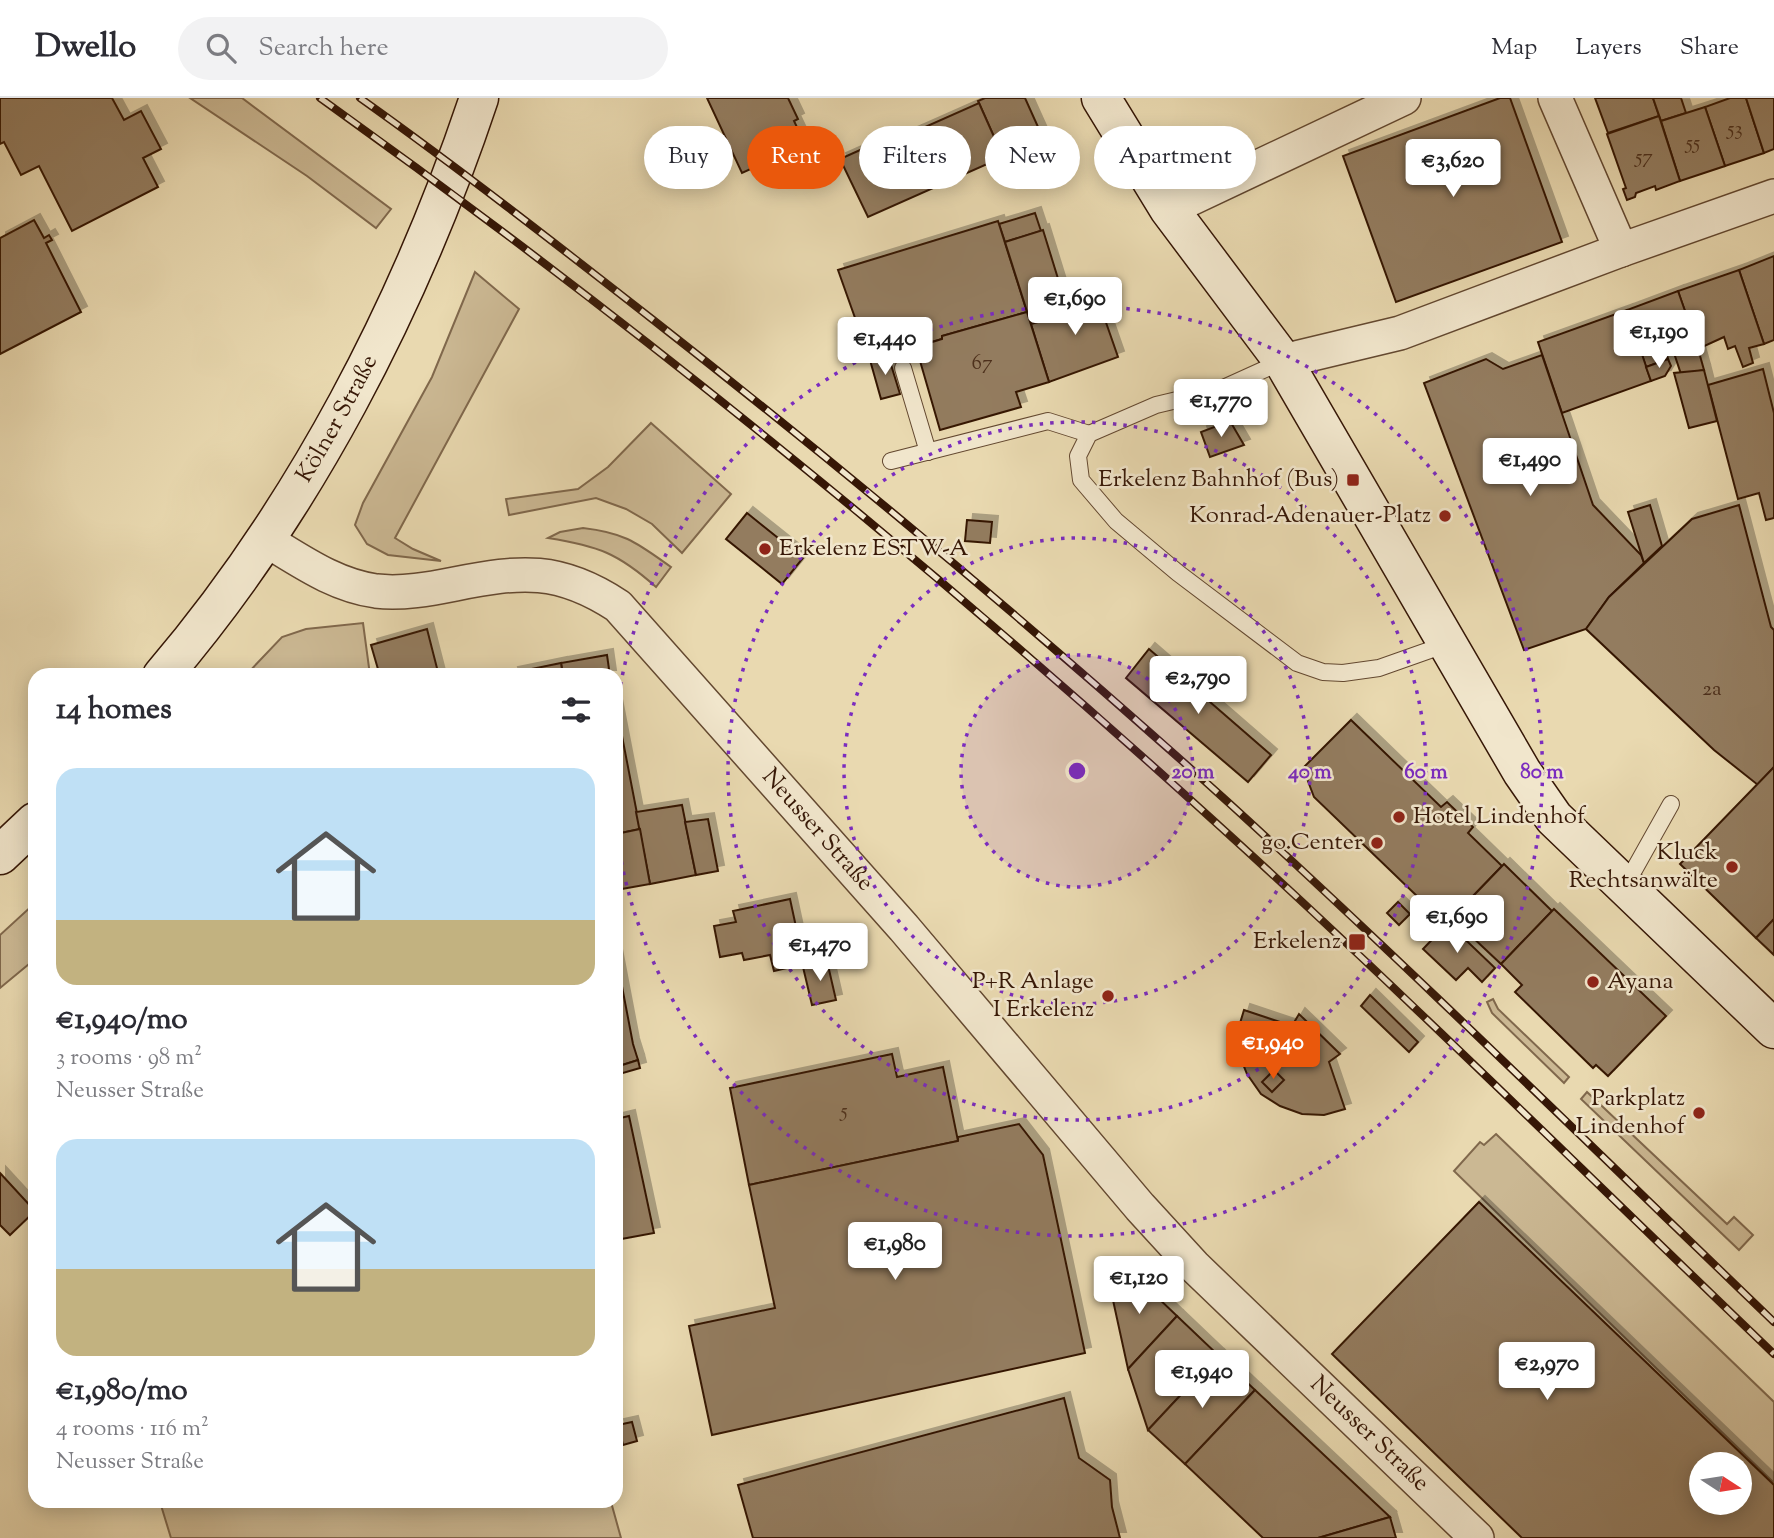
<!DOCTYPE html>
<html lang="en">
<head>
<meta charset="utf-8">
<style>
  body { margin:0; font-family:"Sorts Mill Goudy",serif; background:#f2f2f3; color:#2b2b33; height:100vh; display:flex; flex-direction:column; font-size:26px; white-space:nowrap }
  * { box-sizing:border-box; margin:0 }
  p { font-size:23px; color:#7c7c81 }
  .icon { flex:none; width:38px; height:38px; fill:none; stroke:currentColor; stroke-width:2; stroke-linecap:round; stroke-linejoin:round }
  .map { position:relative; flex:1; overflow:hidden }
  .sheet { position:absolute; left:28px; top:570px; width:595px; height:840px; display:flex; flex-direction:column; background:#fff; border-radius:21px; box-shadow:0 4px 18px #0003 }
  .sheet>* { flex:none }
  .guide { position:absolute; left:644px; top:28px; width:665px; height:63px; display:flex; gap:14px }
  .needle { width:46px; rotate:102deg }
  .fabs { position:absolute; left:1689px; top:1354px; display:grid; gap:14px }
  .fabs a { display:grid; place-items:center; width:63px; height:63px; border-radius:50%; background:#fff; box-shadow:0 4px 18px #0003; font-size:35px }
  .price { position:absolute; translate:-50% -60px; padding:0 16px; border-radius:7px; background:#fff; color:#222; font-size:23px; line-height:46px; filter:drop-shadow(0 2px 4px #0008) }
  .price::after { content:''; position:absolute; left:50%; top:42px; width:21px; height:16px; margin-left:-10px; background:inherit; clip-path:polygon(0 0,100% 0,50% 100%) }
  .price.selected { background:#ea580c; color:#fff }
  ul { padding:0; list-style:none }
  li { display:grid; align-content:center; gap:14px; height:371px; padding:0 28px }
  li span { display:grid; place-items:center; height:217px; border-radius:21px; color:#555 }
  li>.icon { margin-inline-start:auto }
  span .icon { width:126px; height:126px; fill:#fffc; stroke-width:1 }
  li b { font-size:30px }
  h2 { display:flex; justify-content:space-between; align-items:center; height:84px; padding:0 28px; font-size:30px }
  .tag { padding:0 24px; border-radius:32px; background:#fff; box-shadow:0 4px 18px #0003; font-size:24px; line-height:63px }
  .tag.selected { background:#ea580c; color:#fff }
  header { display:flex; align-items:center; gap:42px; box-sizing:border-box; height:98px; padding:0 35px; background:#fff; border-bottom:2px solid #e1e1e2 }
  header strong { font-size:33px }
  nav { display:flex; gap:38px; margin-inline-start:auto; font-size:24px }
  .search { width:490px; height:63px; background:#f2f2f3; display:flex; align-items:center; gap:18px; box-sizing:border-box; padding:0 24px; border-radius:38px; color:#7c7c81; font-size:26px }
  .map>svg:first-child { display:block }
  .green { fill:#cbb893; stroke:#80684c; stroke-width:2 }
  .building { fill:#937c5e; stroke:#361706; stroke-width:2; fill-rule:evenodd; filter:url(#shadow) }
  .lines { fill:none; stroke-linecap:round; stroke-linejoin:round }
  .lane-casing { stroke:#634830; stroke-width:18 }
  .street-casing { stroke:#634830; stroke-width:36 }
  .secondary-casing { stroke:#361706; stroke-width:41 }
  .lane { stroke:#f1e6cc; stroke-width:16 }
  .street { stroke:#f1e6cc; stroke-width:33 }
  .secondary { stroke:#f1e6cc; stroke-width:38 }
  .rail-casing { stroke:#361706; stroke-width:8 }
  .rail { stroke:#f1e6cc; stroke-width:5; stroke-dasharray:16; stroke-linecap:butt }
  .ring { fill:none; stroke:#7b2cbf; stroke-width:3.5; stroke-dasharray:3.5 7 }
  .poi-dot { fill:#8f2418; stroke:#f1e6cc; stroke-width:2.5 }
  .labels { text-anchor:middle; dominant-baseline:central; stroke-width:5; stroke-linejoin:round; paint-order:stroke }
  .number-label { font-size:21px; fill:#4d301c }
  .street-label { font-size:24px; fill:#361706; stroke:#f1e6cc }
  .poi-label { font-size:24px; fill:#361706; stroke:#f1e6cc; text-anchor:end }
  .centre { fill:#7b2cbf; stroke:#f1e6cc; stroke-width:3.5 }
  .ring-label { font-size:21px; text-anchor:middle; font-weight:bold; fill:#7b2cbf; stroke:#f1e6cc; stroke-width:5; stroke-linejoin:round; paint-order:stroke }
</style>
</head>
<body>
<header>
<strong>Dwello</strong>
<div class="search"><svg class="icon" aria-label="search" viewBox="0 0 24 24"><circle cx="10" cy="10" r="6"/><path d="M15 15l6 6"/></svg>Search here</div>
<nav><a>Map</a><a>Layers</a><a>Share</a></nav>
</header>
<div class="map">
<svg width="1774" height="1440" viewBox="0 0 1774 1440">
  <defs>
    <filter id="shadow"><feDropShadow dx="6" dy="-6" stdDeviation="0" flood-color="#0004"/></filter>
  </defs>
  <rect width="100%" height="100%" fill="#e9d9b0"/>
  <filter id="stains"><feTurbulence type="fractalNoise" baseFrequency=".00286" numOctaves="4"/><feColorMatrix values="0 0 0 0 .2 0 0 0 0 .09 0 0 0 0 .02 0 0 0 .5 -.17"/></filter>
  <radialGradient id="worn" r=".72"><stop offset=".6" stop-color="#630" stop-opacity="0"/><stop offset="1" stop-color="#630" stop-opacity=".3"/></radialGradient>
  <!-- green -->
  <g class="green">
    <path d="M190,0H242L391,111L376,130L307,78Z"/>
    <path d="M475,174L519,211L395,440L413,451L441,463L388,457L367,446L355,427L363,405L432,279Z"/>
    <path d="M651,325L731,396L682,455L652,426L626,411L596,400L509,417L506,401L578,391L608,369Z"/>
    <path d="M583,430C626,435 637,445 671,469L656,489C618,455 598,448 548,440L560,434Z"/>
    <path d="M363,525L370,577H246L282,539L306,531Z"/>
    <path d="M35,805V861L0,890V837Z"/>
    <path d="M1493,901L1498,911L1569,979L1564,985L1492,915L1487,904Z"/>
    <path d="M1587,994L1727,1126L1734,1119L1753,1137L1739,1152L1581,1001Z"/>
    <path d="M1496,1036L1774,1304V1385L1454,1073L1480,1044L1484,1047Z"/>
    <path d="M160,1404H611L621,1440H171Z"/>
  </g>
  <!-- building -->
  <g class="building">
    <path d="M0,0H112L124,22L141,13L161,51L143,60L158,89L72,133L39,68L21,77L4,44L0,46Z"/>
    <path d="M707,0H788L798,21L794,23L805,46L742,75Z"/>
    <path d="M985,0H1025L1043,40L1003,59L978,3Z"/>
    <path d="M1500,0H1510L1562,144L1396,204L1343,58Z"/>
    <path d="M1595,0H1653L1659,18L1608,35Z"/>
    <path d="M1653,0H1681L1686,15L1661,23Z"/>
    <path d="M1730,0H1746L1764,55L1725,68L1705,9Z"/>
    <path d="M1746,0H1774V51L1764,55Z"/>
    <path d="M979,5L1003,59L940,87L916,33Z"/>
    <path d="M1705,9L1725,68L1680,83L1661,23Z"/>
    <path d="M1659,18L1680,83L1656,92L1655,88L1636,95L1635,99L1627,102L1623,91L1626,90L1607,36Z"/>
    <path d="M916,33L940,87L868,119L840,61L887,40L892,43Z"/>
    <path d="M1035,115L1041,133L1005,144L999,126Z"/>
    <path d="M34,122L44,140L49,137L52,142L46,145L81,214L0,256V140Z"/>
    <path d="M998,123L1027,214L942,238V241L870,262L838,172Z"/>
    <path d="M1043,132L1064,200L1061,201L1065,216L1031,226L1005,144Z"/>
    <path d="M1774,158V242L1764,246L1739,172Z"/>
    <path d="M1739,172L1764,246L1749,250L1753,265L1743,269L1735,248L1728,251L1724,239L1698,251L1678,193Z"/>
    <path d="M1094,190L1118,259L1049,284L1031,226L1065,216L1061,201Z"/>
    <path d="M1678,193L1697,247L1667,257L1668,261L1646,269L1627,212Z"/>
    <path d="M1627,212L1651,283L1562,315L1538,244Z"/>
    <path d="M1027,214L1049,284L1016,294L1021,309L940,332L916,249L942,241V238Z"/>
    <path d="M1697,247L1704,272L1681,276L1674,255Z"/>
    <path d="M888,257L900,296L881,301L870,262Z"/>
    <path d="M1542,257L1593,407L1641,457L1644,465L1609,499L1586,531L1524,552L1424,285L1486,261L1503,271Z"/>
    <path d="M1668,261L1671,268L1665,278L1651,283L1646,269Z"/>
    <path d="M1763,271L1774,315V420L1766,422L1759,395L1738,401L1708,287Z"/>
    <path d="M1704,272L1717,323L1689,330L1674,275Z"/>
    <path d="M1230,323L1244,347L1210,359L1201,334Z"/>
    <path d="M1650,407L1662,448L1644,465L1628,414Z"/>
    <path d="M1739,407L1771,529L1774,532V669L1758,687L1714,652L1586,531L1609,499L1692,421Z"/>
    <path d="M747,415L803,460L782,486L726,441Z"/>
    <path d="M967,422L992,424L990,445L965,443Z"/>
    <path d="M427,531L439,578H380L371,547Z"/>
    <path d="M1149,551L1271,657L1248,684L1126,580Z"/>
    <path d="M607,557L610,578H563L561,565Z"/>
    <path d="M561,565L563,578H513L512,575Z"/>
    <path d="M616,607L640,731L616,736Z"/>
    <path d="M1351,622L1441,709L1447,704L1473,729L1468,735L1502,768L1446,826L1314,699L1303,670Z"/>
    <path d="M1774,669V821L1756,840L1680,766Z"/>
    <path d="M682,707L696,777L650,786L636,714Z"/>
    <path d="M708,721L718,773L696,777L685,724Z"/>
    <path d="M640,731L650,786L616,792V736Z"/>
    <path d="M1504,766L1552,813L1501,866L1452,820Z"/>
    <path d="M790,801L804,866L774,873L770,857L744,862L742,855L720,859L714,828L736,824L733,813Z"/>
    <path d="M1398,804L1410,816L1399,827L1387,815Z"/>
    <path d="M1554,811L1666,918L1608,978L1596,967L1593,970L1515,894L1522,887L1501,866Z"/>
    <path d="M1774,821V857L1756,840Z"/>
    <path d="M1448,825L1495,870L1482,884L1468,870L1456,882L1423,851Z"/>
    <path d="M616,857L633,946L638,962L616,969Z"/>
    <path d="M827,863L836,902L812,907L803,869Z"/>
    <path d="M1370,897L1418,944L1409,954L1361,908Z"/>
    <path d="M1244,912L1292,928L1299,916L1340,956L1329,964L1345,1011L1324,1017L1302,1016L1280,1008L1261,996L1247,976L1239,956L1238,932Z"/>
    <path d="M892,956L897,979L943,969L958,1043L749,1087L730,990Z"/>
    <path d="M638,962L640,970L616,977V969Z"/>
    <path d="M1274,972L1284,982L1272,994L1262,984Z"/>
    <path d="M629,1018L654,1135L616,1142V1021Z"/>
    <path d="M1019,1026L1043,1057L1085,1255L712,1337L689,1228L775,1210L749,1087L958,1043V1039Z"/>
    <path d="M0,1075L35,1113L10,1137L0,1127Z"/>
    <path d="M1479,1104L1774,1387V1440H1522L1332,1256ZM1701,1367H1740V1405H1701Z"/>
    <path d="M1130,1173L1177,1218L1128,1271L1111,1193Z"/>
    <path d="M1177,1218L1218,1257L1148,1332L1128,1271Z"/>
    <path d="M1218,1257L1255,1292L1185,1366L1148,1332Z"/>
    <path d="M1255,1292L1390,1419L1318,1440H1263L1185,1366Z"/>
    <path d="M1064,1300L1079,1360L1110,1382L1112,1409L1120,1440H753L738,1387Z"/>
    <path d="M632,1324L637,1343L623,1347L618,1327Z"/>
    <path d="M1390,1419L1396,1440H1318Z"/>
  </g>
  <g class="lines">
    <defs>
      <g id="lane">
        <path d="M1283,263L1219,292L1156,307L1089,336L1078,358L1081,382L1116,423L1178,475L1297,565L1323,574L1343,575L1379,570L1447,546"/>
        <path d="M903,270L928,354"/>
        <path d="M891,363L1048,323L1089,336"/>
        <path d="M1625,788L1671,706"/>
      </g>
      <g id="street">
        <path d="M1555,0L1621,152"/>
        <path d="M1169,111L1404,0"/>
        <path d="M1283,263L1400,235L1621,152L1774,98"/>
        <path id="s1" d="M266,442C301,463 334,487 376,493C402,496 430,491 455,486C521,473 559,469 618,508L904,830L1140,1109L1194,1168L1477,1440"/>
      </g>
      <g id="secondary">
        <path d="M1101,0L1169,111L1283,263L1522,674L1554,720L1774,931"/>
        <path id="s2" d="M162,578C304,412 410,207 479,0"/>
        <path d="M0,757L35,724"/>
      </g>
    </defs>
    <!-- lane casing -->
    <use href="#lane" class="lane-casing"/>
    <!-- street casing -->
    <use href="#street" class="street-casing"/>
    <!-- secondary casing -->
    <use href="#secondary" class="secondary-casing"/>
    <!-- lane -->
    <use href="#lane" class="lane"/>
    <!-- street -->
    <use href="#street" class="street"/>
    <!-- secondary -->
    <use href="#secondary" class="secondary"/>
    <defs>
      <g id="rail">
        <path d="M320,0C631,222 931,466 1214,723C1405,896 1588,1078 1774,1256"/>
        <path d="M360,0C460,71 556,146 652,221C850,376 1043,537 1229,705C1414,874 1593,1050 1774,1224"/>
      </g>
    </defs>
    <!-- rail casing -->
    <use href="#rail" class="rail-casing"/>
    <!-- rail -->
    <use href="#rail" class="rail"/>
  </g>
  <!-- distance rings -->
  <circle cx="1077" cy="673" r="116" fill="#7b2cbf" fill-opacity=".12"/>
  <g class="ring">
    <circle cx="1077" cy="673" r="116"/>
    <circle cx="1077" cy="673" r="233"/>
    <circle cx="1077" cy="673" r="349"/>
    <path d="M617 608A465 465 0 1 1 617 738"/>
  </g>
  <!-- markers -->
  <g class="poi-dot">
    <rect x="1346" y="375" width="14" height="14" rx="3.5"/>
    <circle cx="1445" cy="418" r="7"/>
    <circle cx="765" cy="451" r="7"/>
    <circle cx="1399" cy="719" r="7"/>
    <circle cx="1377" cy="745" r="7"/>
    <circle cx="1732" cy="769" r="7"/>
    <rect x="1348" y="835" width="18" height="18" rx="3.5"/>
    <circle cx="1593" cy="884" r="7"/>
    <circle cx="1108" cy="898" r="7"/>
    <circle cx="1699" cy="1015" r="7"/>
  </g>
  <g class="labels">
    <!-- number labels -->
    <g class="number-label">
      <text x="1735" y="32">53</text>
      <text x="1693" y="46">55</text>
      <text x="1644" y="60">57</text>
      <text x="982" y="266">67</text>
      <text x="1712" y="592">2a</text>
      <text x="844" y="1014">5</text>
    </g>
    <!-- street labels -->
    <g class="street-label">
      <text stroke="none"><textPath href="#s2" startOffset="312">Kölner Straße</textPath></text>
      <text stroke="none"><textPath href="#s1" startOffset="672">Neusser Straße</textPath></text>
      <text stroke="none"><textPath href="#s1" startOffset="1491">Neusser Straße</textPath></text>
    </g>
    <!-- poi labels -->
    <g class="poi-label">
      <text x="1339" y="382">Erkelenz Bahnhof (Bus)</text>
      <text x="1431" y="418">Konrad-Adenauer-Platz</text>
      <text x="779" y="451" text-anchor="start">Erkelenz ESTW-A</text>
      <text x="1413" y="719" text-anchor="start">Hotel Lindenhof</text>
      <text x="1363" y="745">go.Center</text>
      <text x="1718" y="755">Kluck<tspan x="1718" dy="28">Rechtsanwälte</tspan></text>
      <text x="1341" y="844">Erkelenz</text>
      <text x="1094" y="884">P+R Anlage<tspan x="1094" dy="28">I Erkelenz</tspan></text>
      <text x="1607" y="884" text-anchor="start">Ayana</text>
      <text x="1685" y="1001">Parkplatz<tspan x="1685" dy="28">Lindenhof</tspan></text>
    </g>
  </g>
  <circle cx="1077" cy="673" r="10" class="centre"/>
  <g class="ring-label">
    <text x="1193" y="680">20 m</text>
    <text x="1310" y="680">40 m</text>
    <text x="1426" y="680">60 m</text>
    <text x="1542" y="680">80 m</text>
  </g>
  <rect width="100%" height="100%" filter="url(#stains)"/>
  <rect width="100%" height="100%" fill="url(#worn)"/>
</svg>
<div class="fabs">
<a><svg class="needle" viewBox="-14 -14 28 28"><path d="M0-13l5 13h-10z" fill="#e53935"/><path d="M0 13l5-13h-10z" fill="#7c7c81"/></svg></a>
</div>
<b class="price" style="left:1453px;top:101px">€3,620</b>
<b class="price" style="left:1075px;top:239px">€1,690</b>
<b class="price" style="left:1659px;top:272px">€1,190</b>
<b class="price" style="left:885px;top:279px">€1,440</b>
<b class="price" style="left:1221px;top:341px">€1,770</b>
<b class="price" style="left:1530px;top:400px">€1,490</b>
<b class="price" style="left:1198px;top:618px">€2,790</b>
<b class="price" style="left:1457px;top:857px">€1,690</b>
<b class="price" style="left:820px;top:885px">€1,470</b>
<b class="price selected" style="left:1273px;top:983px">€1,940</b>
<b class="price" style="left:895px;top:1184px">€1,980</b>
<b class="price" style="left:1139px;top:1218px">€1,120</b>
<b class="price" style="left:1547px;top:1304px">€2,970</b>
<b class="price" style="left:1202px;top:1312px">€1,940</b>
<div class="guide">
<a class="tag">Buy</a>
<a class="tag selected">Rent</a>
<a class="tag">Filters</a>
<a class="tag">New</a>
<a class="tag">Apartment</a>
</div>
<section class="sheet">
<h2>14 homes<svg class="icon" aria-label="filters" viewBox="0 0 24 24"><path d="M4 7h16M4 17h16"/><circle cx="9" cy="7" r="2"/><circle cx="15" cy="17" r="2"/></svg></h2>
<ul>
<li><span style="background:linear-gradient(#bfe0f5 70%,#c2b280 0)"><svg class="icon" aria-label="home" viewBox="0 0 24 24"><path d="M3 11l9-7 9 7M6 9v11h12V9"/></svg></span><div><b>€1,940/mo</b><p>3 rooms · 98 m²</p><p>Neusser Straße</p></div></li>
<li><span style="background:linear-gradient(#bfe0f5 60%,#c2b280 0)"><svg class="icon" aria-label="home" viewBox="0 0 24 24"><path d="M3 11l9-7 9 7M6 9v11h12V9"/></svg></span><div><b>€1,980/mo</b><p>4 rooms · 116 m²</p><p>Neusser Straße</p></div></li>
</ul>
</section>
</div>
</body>
</html>
